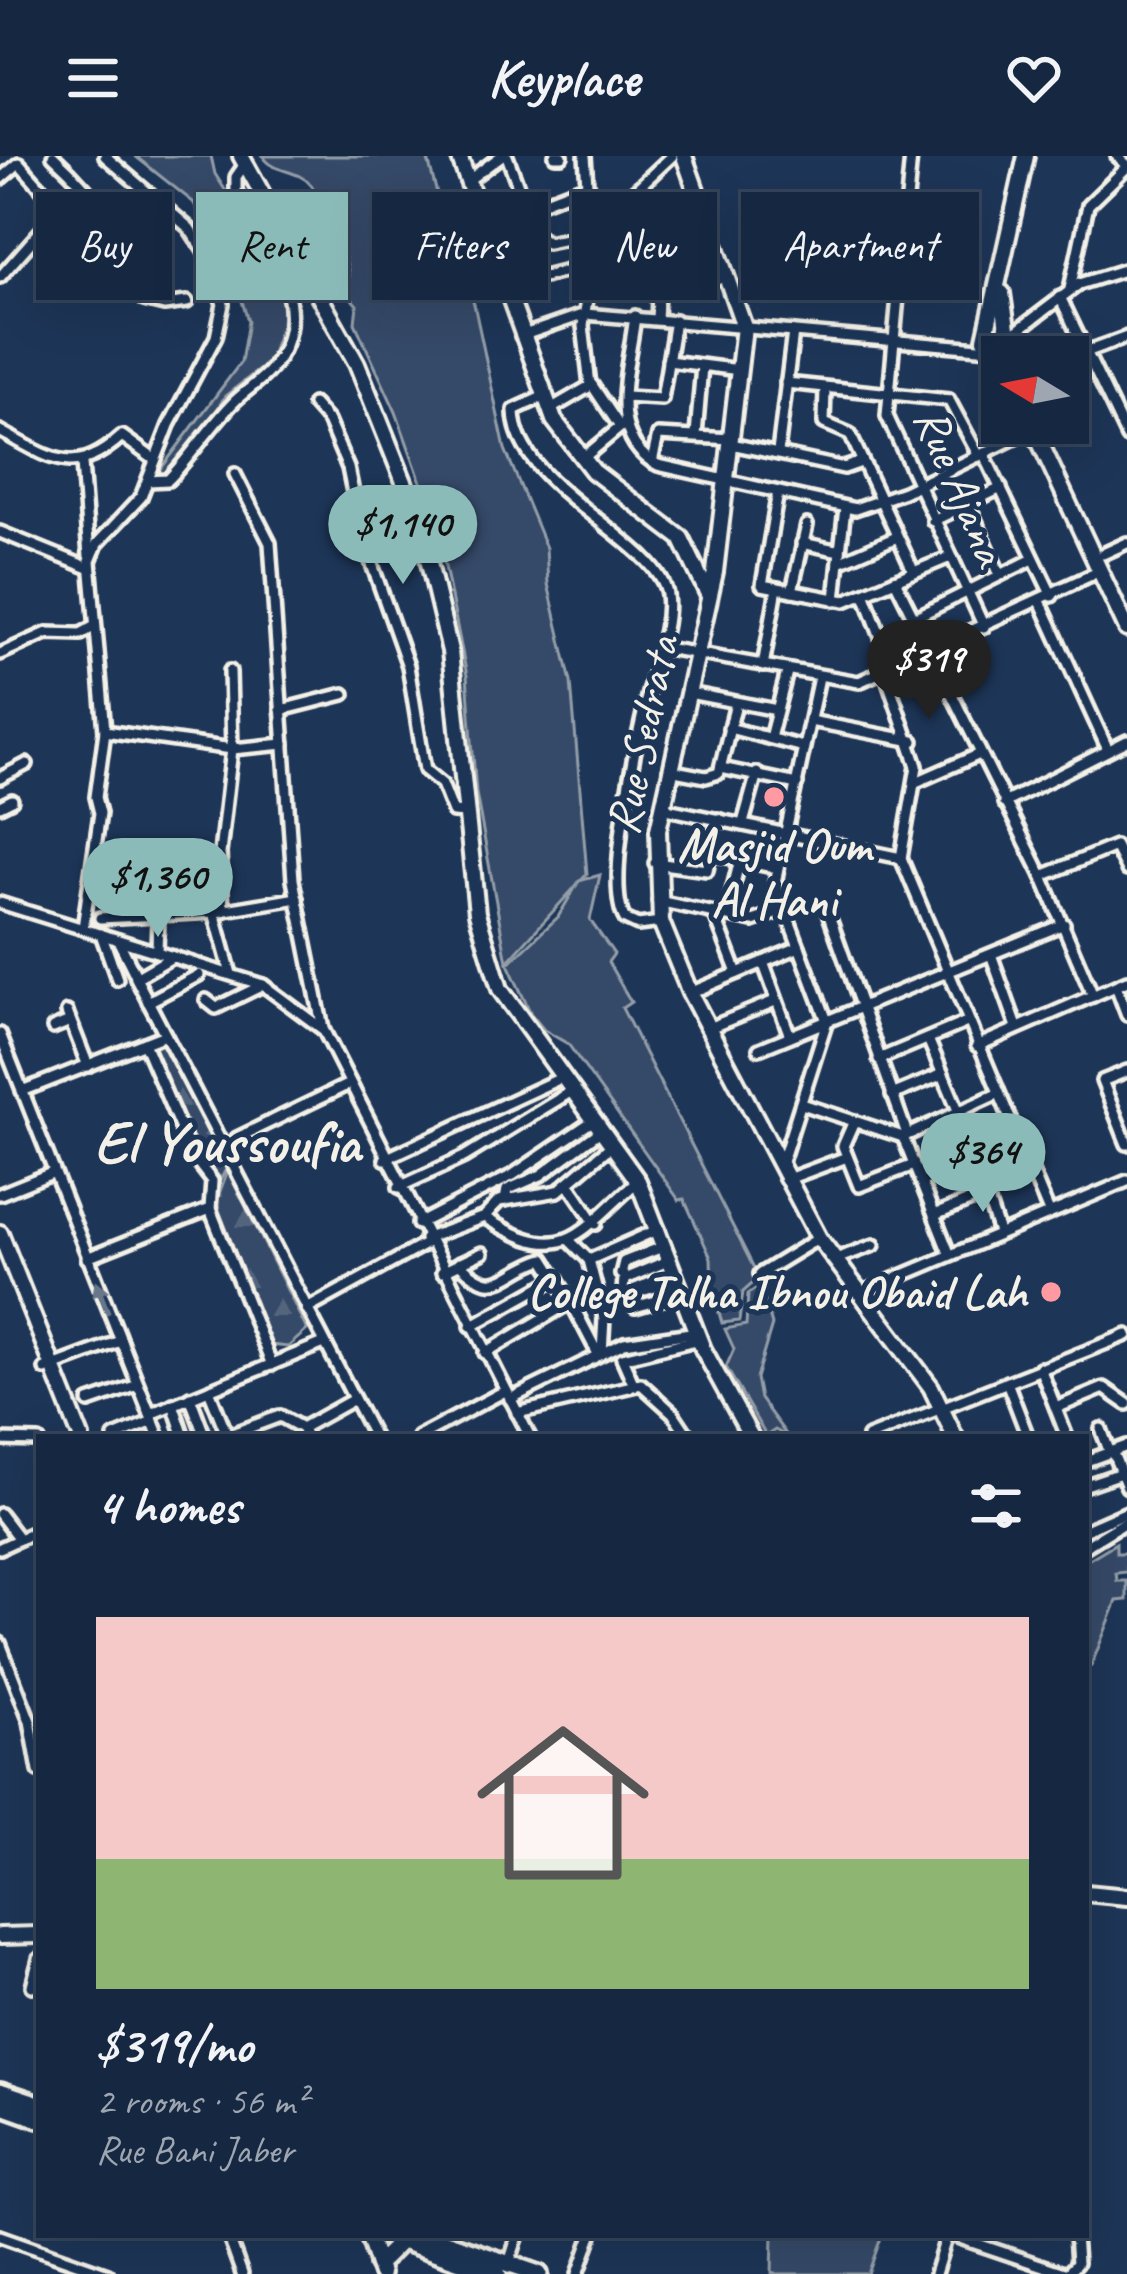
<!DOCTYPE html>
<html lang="en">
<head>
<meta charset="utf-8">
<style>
  body { margin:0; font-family:Caveat,sans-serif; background:#23344c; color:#f1f3f6; height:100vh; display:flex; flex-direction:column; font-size:45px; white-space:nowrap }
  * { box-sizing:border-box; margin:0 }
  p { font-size:39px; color:#9ea6b1 }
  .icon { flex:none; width:66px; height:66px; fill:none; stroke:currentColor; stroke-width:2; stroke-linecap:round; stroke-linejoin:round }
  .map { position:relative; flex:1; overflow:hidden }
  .panel { position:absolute; left:36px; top:1278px; width:1053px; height:804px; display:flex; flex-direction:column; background:#162841; border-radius:0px; box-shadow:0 12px 48px #0002,0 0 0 3px #35445a }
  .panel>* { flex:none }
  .top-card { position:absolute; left:36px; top:36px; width:1056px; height:108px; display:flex; gap:24px }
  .needle { width:78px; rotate:280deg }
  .fabs { position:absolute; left:981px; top:180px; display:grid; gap:24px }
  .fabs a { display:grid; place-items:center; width:108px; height:108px; border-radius:0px; background:#162841; box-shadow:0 12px 48px #0002,0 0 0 3px #35445a; font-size:60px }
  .price { position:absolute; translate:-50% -102px; padding:0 27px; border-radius:42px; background:#8bbbb9; color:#111; font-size:39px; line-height:78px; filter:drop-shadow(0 3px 6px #0008) }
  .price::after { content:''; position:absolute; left:50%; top:72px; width:36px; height:27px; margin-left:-18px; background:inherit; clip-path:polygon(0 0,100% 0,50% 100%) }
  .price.on { background:#222; color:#fff }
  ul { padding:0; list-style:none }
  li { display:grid; align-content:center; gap:24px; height:636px; padding:0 60px }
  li+li { border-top:3px solid #35445a }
  li span { display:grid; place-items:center; height:372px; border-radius:0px; color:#555 }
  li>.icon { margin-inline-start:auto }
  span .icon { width:216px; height:216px; fill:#fffc; stroke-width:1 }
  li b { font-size:51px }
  h2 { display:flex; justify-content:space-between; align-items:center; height:144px; padding:0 60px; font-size:51px }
  .chip { padding:0 42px; border-radius:0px; background:#162841; box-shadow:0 12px 48px #0002,0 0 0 3px #35445a; font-size:42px; line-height:108px }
  .chip.on { background:#8bbbb9; color:#111 }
  header { display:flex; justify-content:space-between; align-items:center; height:156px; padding:0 60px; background:#162841; font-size:54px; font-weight:800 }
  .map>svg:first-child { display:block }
  .green { fill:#354a67; stroke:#949ea8; stroke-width:3 }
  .forest { fill:url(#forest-firs); stroke:#949ea8; stroke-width:3 }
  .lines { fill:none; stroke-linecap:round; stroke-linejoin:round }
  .street-casing { stroke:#f4f1e8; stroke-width:18 }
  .secondary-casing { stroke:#f4f1e8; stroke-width:22 }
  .primary-casing { stroke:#f4f1e8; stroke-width:24 }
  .street { stroke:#1d3557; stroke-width:9 }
  .secondary { stroke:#1d3557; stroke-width:14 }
  .primary { stroke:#1d3557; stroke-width:15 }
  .oneway { fill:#68778a }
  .poi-dot { fill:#ff9aa2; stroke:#1d3557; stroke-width:4.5 }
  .labels { text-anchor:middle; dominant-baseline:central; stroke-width:10; stroke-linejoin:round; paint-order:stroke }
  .street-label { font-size:48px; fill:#f4f1e8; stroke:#1d3557 }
  .poi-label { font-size:48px; font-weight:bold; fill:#f4f1e8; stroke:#1d3557 }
  .district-label { font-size:60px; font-weight:bold; fill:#f4f1e8; stroke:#1d3557 }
</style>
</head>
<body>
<header><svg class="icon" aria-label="menu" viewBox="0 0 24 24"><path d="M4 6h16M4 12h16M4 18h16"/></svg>Keyplace<svg class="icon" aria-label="heart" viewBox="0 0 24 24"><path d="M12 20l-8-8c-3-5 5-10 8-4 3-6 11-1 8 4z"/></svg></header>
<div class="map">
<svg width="1127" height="2118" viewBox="0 0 1127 2118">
  <defs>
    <pattern id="forest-firs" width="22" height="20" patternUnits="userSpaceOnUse" patternTransform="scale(3)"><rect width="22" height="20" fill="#354a67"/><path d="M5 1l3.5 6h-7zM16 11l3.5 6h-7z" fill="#53657d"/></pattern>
  </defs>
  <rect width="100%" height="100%" fill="#1d3557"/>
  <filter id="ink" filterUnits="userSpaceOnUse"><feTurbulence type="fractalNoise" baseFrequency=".00833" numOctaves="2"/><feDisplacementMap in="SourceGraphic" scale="24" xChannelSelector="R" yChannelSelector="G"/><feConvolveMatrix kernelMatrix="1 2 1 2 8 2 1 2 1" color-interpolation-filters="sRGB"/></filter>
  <g filter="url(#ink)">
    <!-- green -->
    <g class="green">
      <path d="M135,0H211L215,18L276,114L284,145L282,168L269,206L225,240L206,273L162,322L160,314L241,206L248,165L231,108L193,46Z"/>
      <path d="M263,0H427L451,90L474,148L505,293L546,392L548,428L571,526L587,718L507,806L476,637L467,520L437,371L396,256L355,167L357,149C345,137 350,131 348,115C344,92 326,45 310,28C296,12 274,18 263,0Z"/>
      <path d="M600,719L590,764L614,798L608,806L631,846L622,852L759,1122L743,1136L739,1165L722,1167L712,1133L711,1102L684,1043L679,1044L568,888L544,874L531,858L508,808L558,761L579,725Z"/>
      <path d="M761,1129L772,1169L756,1222L760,1243L788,1281L775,1274L766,1280L726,1211L734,1193L725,1173L746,1169L748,1138Z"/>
      <path d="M1116,1387V1397H1127V1416L1116,1417L1117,1425H1127V1444L1117,1445L1091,1510L1086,1508V1405Z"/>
      <path d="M773,2079H882L868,2118H772Z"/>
    </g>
    <!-- forest -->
    <g class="forest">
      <path d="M160,881L226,1013L221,1023L197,995L149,884Z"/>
      <path d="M228,1014L307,1174L288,1191L270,1189L216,1046Z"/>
    </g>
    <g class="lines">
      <defs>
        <g id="street">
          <path d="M53,0C98,41 130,86 144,144L164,149L187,146"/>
          <path d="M555,0H562"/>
          <path d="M585,0L587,29L609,54"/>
          <path d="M911,0L887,260L984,471"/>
          <path d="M1117,0L1127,9"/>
          <path d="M0,23L19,7L88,85L117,136H142"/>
          <path d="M466,26L501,0"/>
          <path d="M530,51L587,29"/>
          <path d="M534,76L547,87L595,77"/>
          <path d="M642,80L651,81L649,89H642Z"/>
          <path d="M651,81L706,58"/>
          <path d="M651,88C651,117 660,129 657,162"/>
          <path d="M501,90L534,73L507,0"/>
          <path d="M623,118L728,123"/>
          <path d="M0,121L62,51"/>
          <path d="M504,131L591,109"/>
          <path d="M1070,133L1088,49L1127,11"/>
          <path d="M1060,141L1127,281"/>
          <path d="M635,160C630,208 603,282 658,309L855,353L904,336L1042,269"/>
          <path d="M521,180L585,158L991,193"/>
          <path d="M1009,181L1079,128L1127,113"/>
          <path d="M1086,196L1127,181"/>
          <path d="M668,205L740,214"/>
          <path d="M786,227L949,244L979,300"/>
          <path d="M590,229L583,170L598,69L672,0"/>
          <path d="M825,232L824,267L850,278L914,416"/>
          <path d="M542,241L514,254C513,332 660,385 667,439C671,467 657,501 650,529C639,572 603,729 625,763L638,769L661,766"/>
          <path d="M625,241L662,243L675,164"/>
          <path d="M313,248L328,265L348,312L362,380L408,510L425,614L442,628L453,656L466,657"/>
          <path d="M549,254L592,229L620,271"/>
          <path d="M0,275C51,303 74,323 122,280L155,304"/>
          <path d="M696,279L702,210"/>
          <path d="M731,288L844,312L861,306"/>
          <path d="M778,296L793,176"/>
          <path d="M984,298L1052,440"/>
          <path d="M582,303L624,268"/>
          <path d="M652,306L658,279L732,283"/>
          <path d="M82,307L89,400"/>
          <path d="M235,318L270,387L293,724L323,873L530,1281"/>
          <path d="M148,325L168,324C192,299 211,269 235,245C246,234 260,226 270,214C320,154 267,89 236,36V21L245,8"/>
          <path d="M778,336L762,429L845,445L950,401"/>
          <path d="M969,349L1000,419"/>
          <path d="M933,365L1001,332"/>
          <path d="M0,376L89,412"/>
          <path d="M802,387L840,395L835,444"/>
          <path d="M840,395L845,352"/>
          <path d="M1103,398L1127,387"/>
          <path d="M839,406L897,381"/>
          <path d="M895,424L1042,720L1093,840"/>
          <path d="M792,435L807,369"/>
          <path d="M865,439L893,513"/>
          <path d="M1040,445L1108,594"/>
          <path d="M914,462L1033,403"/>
          <path d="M660,491L859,526L1100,415"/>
          <path d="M0,498L47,477L81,478L95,470"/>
          <path d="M763,510L777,432"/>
          <path d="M885,516L917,610L901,702L1049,1056"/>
          <path d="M689,537L777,554"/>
          <path d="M281,554L344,538"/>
          <path d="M810,565L913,585"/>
          <path d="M729,572L803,591"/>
          <path d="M105,575L232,593L230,515"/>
          <path d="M770,582L787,516"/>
          <path d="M721,612L797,628"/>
          <path d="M669,614L706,621L719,617L736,547"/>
          <path d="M0,622L27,608"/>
          <path d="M916,626L980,598"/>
          <path d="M1004,647L1127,585"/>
          <path d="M0,650L12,644"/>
          <path d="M662,652L901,702"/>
          <path d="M743,667L757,617"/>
          <path d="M713,698L777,712"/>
          <path d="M655,707L707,714L718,663"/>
          <path d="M1042,720L1115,690L1127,714"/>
          <path d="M658,745L753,765L784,754"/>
          <path d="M0,747L263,829L321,872"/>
          <path d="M826,751L907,978"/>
          <path d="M223,755L220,697L232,593L284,588"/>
          <path d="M214,756L231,818"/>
          <path d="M714,757L737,817"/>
          <path d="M726,759L740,704"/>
          <path d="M100,762L214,756L297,742"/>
          <path d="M83,772L100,657L96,641L105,575L90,405L97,388L141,341L169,269L216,181L223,148L204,95L189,72L105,0"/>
          <path d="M101,778L117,823"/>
          <path d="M118,784L136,820"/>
          <path d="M157,796L158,761"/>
          <path d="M172,801L136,822L374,1281"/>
          <path d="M992,801L1017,871"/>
          <path d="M763,806L790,880"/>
          <path d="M1116,830L1127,859"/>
          <path d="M690,837L799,791"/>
          <path d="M206,844L216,852L263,829"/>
          <path d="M148,846L199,819"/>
          <path d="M67,856L88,910"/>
          <path d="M53,872L70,865"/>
          <path d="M709,872L775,845"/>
          <path d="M0,878L159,1281"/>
          <path d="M928,883L958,954"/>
          <path d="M144,887L192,999L212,1025L210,1053L272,1209"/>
          <path d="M977,890L1127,825"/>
          <path d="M759,893L1064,768"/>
          <path d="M879,903L967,866"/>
          <path d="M1127,915L1102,925L1127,988"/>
          <path d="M22,935L165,879"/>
          <path d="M892,939L943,918"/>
          <path d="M802,948L903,981L997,938"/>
          <path d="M854,965L843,990L859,1030L914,1009"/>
          <path d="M903,981L949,1097"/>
          <path d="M971,993L999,1077"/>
          <path d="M225,995L237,982L347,929"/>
          <path d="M385,1003L561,922"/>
          <path d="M781,1009L827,865L775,727L819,521"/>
          <path d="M788,1023L847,1001"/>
          <path d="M921,1026L939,1018L946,1001L1013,975"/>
          <path d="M568,1027L596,1068"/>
          <path d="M399,1031L464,1001L572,935"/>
          <path d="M0,1038L52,1017"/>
          <path d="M505,1044L507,1034L541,1019L602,974"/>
          <path d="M935,1059L986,1038"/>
          <path d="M484,1061C567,1113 577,1077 638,1025"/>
          <path d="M418,1068L513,1019L594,964"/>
          <path d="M425,1083L484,1061L499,1045L558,1035L612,989"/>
          <path d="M568,1083L589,1104L659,1073"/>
          <path d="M665,1090L624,1106L621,1118L627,1122L670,1104"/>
          <path d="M87,1102L210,1053"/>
          <path d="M589,1104L604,1162L602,1197"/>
          <path d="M833,1104L874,1089"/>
          <path d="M459,1107C498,1146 502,1116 544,1103L571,1146"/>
          <path d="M442,1116L482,1097"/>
          <path d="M760,1118L819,1082"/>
          <path d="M624,1122L623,1136L635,1151L683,1137"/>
          <path d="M858,1138L1127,1025"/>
          <path d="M307,1153L427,1087"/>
          <path d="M471,1170L557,1122"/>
          <path d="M485,1197L571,1146L598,1198"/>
          <path d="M1040,1212L1067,1281"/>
          <path d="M45,1213L120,1185"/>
          <path d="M1007,1226L1028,1281"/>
          <path d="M633,1227L622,1202L700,1183"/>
          <path d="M209,1234L228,1281"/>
          <path d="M190,1241L205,1281"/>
          <path d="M510,1243L624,1187L697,1176"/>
          <path d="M89,1246L138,1229"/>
          <path d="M173,1248L184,1281"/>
          <path d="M1056,1252L1104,1232L1127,1248"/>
          <path d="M517,1257L641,1228L673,1257L689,1281"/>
          <path d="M150,1258L324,1187"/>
          <path d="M302,1272L354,1243"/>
          <path d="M1101,1273L1110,1297"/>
          <path d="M227,1280L280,1260L302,1272L306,1281"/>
          <path d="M114,1281L153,1265"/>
          <path d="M418,1281L505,1235"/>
          <path d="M868,1281L1127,1179"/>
          <path d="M0,1284L39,1285"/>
          <path d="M1112,1295L1127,1331"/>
          <path d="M1086,1305L1127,1290"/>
          <path d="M1086,1329L1121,1317"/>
          <path d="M0,1358L19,1383"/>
          <path d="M1086,1374L1127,1356"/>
          <path d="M1086,1390L1127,1365"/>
          <path d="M0,1392L39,1374"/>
          <path d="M0,1487L30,1565L39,1615"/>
          <path d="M32,1830L39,1803"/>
          <path d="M228,2079L242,2118"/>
          <path d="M951,2079L1067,2118L1077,2107L1075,2079"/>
          <path d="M0,2080L108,2118"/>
          <path d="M509,2107L518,2079"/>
          <path d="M578,2118L592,2079"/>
          <path d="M935,2118L947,2079"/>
        </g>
        <g id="secondary">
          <path d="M241,0L357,208L418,361L450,495L477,757L500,833L638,1025L703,1193L751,1281"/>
          <path d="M459,0L554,264L593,315L681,382L708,438"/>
          <path d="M684,0L744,171L715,416L658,674L661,766L690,837L819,1082L931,1231L955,1281"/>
          <path d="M1002,137L1011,201"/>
          <path d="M1002,206L985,183L1026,0"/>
          <path d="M1031,267L1127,473"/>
          <path d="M0,1077L81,1281"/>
          <path d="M1086,1737L1127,1741"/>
          <path d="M0,1780L39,1779"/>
          <path d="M368,2079L381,2118"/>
        </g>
        <g id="primary">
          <path d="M0,1935L39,1948"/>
          <path d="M0,1949L39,1963"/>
          <path d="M384,2079L498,2118"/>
          <path d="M425,2079L539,2118"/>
          <path d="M378,2108L401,2085"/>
        </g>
      </defs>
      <!-- street casing -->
      <use href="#street" class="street-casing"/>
      <!-- secondary casing -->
      <use href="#secondary" class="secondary-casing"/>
      <!-- primary casing -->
      <use href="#primary" class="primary-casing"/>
      <!-- street -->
      <use href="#street" class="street"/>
      <!-- secondary -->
      <use href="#secondary" class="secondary"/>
      <!-- primary -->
      <use href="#primary" class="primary"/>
    </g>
    <!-- one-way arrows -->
    <defs><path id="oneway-solid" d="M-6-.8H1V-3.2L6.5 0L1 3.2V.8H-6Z" transform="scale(3)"/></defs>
    <use class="oneway" href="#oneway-solid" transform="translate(102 1141) rotate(-111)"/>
  </g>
  <!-- markers -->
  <g class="poi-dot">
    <circle cx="774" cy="641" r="12"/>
    <circle cx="1051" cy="1136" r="12"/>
  </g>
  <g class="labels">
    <!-- street labels -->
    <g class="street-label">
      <text transform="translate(961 330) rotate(67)">Rue Ajana</text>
      <text transform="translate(642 579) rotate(-78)">Rue Sedrata</text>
    </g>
    <!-- poi labels -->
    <g class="poi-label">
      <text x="774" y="689">Masjid Oum<tspan x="774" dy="55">Al Hani</tspan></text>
      <text x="1027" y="1136" text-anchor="end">College Talha Ibnou Obaid Lah</text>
    </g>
    <!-- district labels -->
    <g class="district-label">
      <text x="227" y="986">El Youssoufia</text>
    </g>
  </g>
</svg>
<div class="fabs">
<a><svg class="needle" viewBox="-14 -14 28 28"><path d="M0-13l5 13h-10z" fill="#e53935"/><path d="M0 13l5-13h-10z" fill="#9ea6b1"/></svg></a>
</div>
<b class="price" style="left:403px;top:431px">$1,140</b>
<b class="price on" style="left:929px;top:566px">$319</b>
<b class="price" style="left:158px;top:784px">$1,360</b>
<b class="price" style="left:983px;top:1059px">$364</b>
<div class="top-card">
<a class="chip">Buy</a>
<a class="chip on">Rent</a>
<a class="chip">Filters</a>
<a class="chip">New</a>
<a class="chip">Apartment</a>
</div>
<section class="panel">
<h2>4 homes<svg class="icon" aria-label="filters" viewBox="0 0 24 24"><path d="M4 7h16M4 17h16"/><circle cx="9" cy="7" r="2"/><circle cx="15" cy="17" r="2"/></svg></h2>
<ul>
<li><span style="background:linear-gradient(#f6c9c9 65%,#8fb573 0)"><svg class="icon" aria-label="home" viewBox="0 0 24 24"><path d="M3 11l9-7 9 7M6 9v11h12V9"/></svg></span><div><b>$319/mo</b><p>2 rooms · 56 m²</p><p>Rue Bani Jaber</p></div></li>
</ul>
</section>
</div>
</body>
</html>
